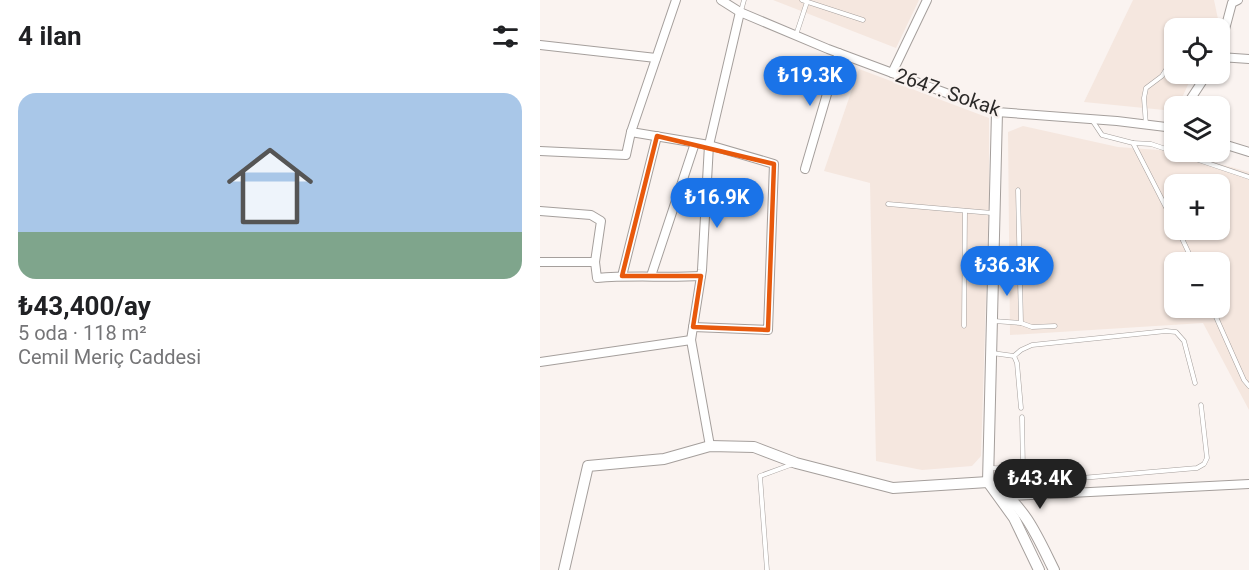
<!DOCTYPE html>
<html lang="tr">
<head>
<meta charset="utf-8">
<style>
  body { margin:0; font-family:Roboto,sans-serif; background:#f6f6f6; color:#202124; height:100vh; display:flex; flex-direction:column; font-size:22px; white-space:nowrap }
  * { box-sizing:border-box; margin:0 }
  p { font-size:20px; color:#757577 }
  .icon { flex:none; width:33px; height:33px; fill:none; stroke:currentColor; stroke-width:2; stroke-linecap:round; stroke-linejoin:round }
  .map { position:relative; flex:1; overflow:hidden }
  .details { display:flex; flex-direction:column; background:#fff; width:540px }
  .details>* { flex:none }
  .fabs { position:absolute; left:624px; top:18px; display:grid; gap:12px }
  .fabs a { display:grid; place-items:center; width:66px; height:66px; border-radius:12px; background:#fff; box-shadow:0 2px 4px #0004; font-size:30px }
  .price { position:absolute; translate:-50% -51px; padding:0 14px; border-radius:21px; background:#1a73e8; color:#fff; font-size:20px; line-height:39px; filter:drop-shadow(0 2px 3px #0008) }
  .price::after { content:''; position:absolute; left:50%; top:36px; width:18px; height:14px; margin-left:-9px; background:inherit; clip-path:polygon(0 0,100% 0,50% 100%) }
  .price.current { background:#222; color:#fff }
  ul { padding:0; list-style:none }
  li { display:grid; align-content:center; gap:12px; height:318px; padding:0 18px }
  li+li { border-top:2px solid #e0e0e0 }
  li span { display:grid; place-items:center; height:186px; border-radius:18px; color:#555 }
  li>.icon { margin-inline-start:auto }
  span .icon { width:108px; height:108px; fill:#fffc; stroke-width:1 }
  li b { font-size:26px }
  h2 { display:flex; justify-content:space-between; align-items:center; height:72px; padding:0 18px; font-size:26px }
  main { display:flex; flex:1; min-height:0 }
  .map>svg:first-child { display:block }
  .built { fill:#f5e7df; fill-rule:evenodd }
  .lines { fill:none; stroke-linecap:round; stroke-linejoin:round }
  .service-casing { stroke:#a59f9c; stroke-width:5 }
  .minor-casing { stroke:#a59f9c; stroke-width:10 }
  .tertiary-casing { stroke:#a59f9c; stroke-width:12 }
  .service { stroke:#fff; stroke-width:4 }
  .minor { stroke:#fff; stroke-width:8 }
  .tertiary { stroke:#fff; stroke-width:10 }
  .marked { fill:none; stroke:#e8590c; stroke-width:4.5; stroke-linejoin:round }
  .labels { text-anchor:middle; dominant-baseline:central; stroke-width:4.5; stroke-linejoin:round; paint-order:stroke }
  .street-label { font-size:20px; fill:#2c2a29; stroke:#faf3f0 }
</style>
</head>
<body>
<main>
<section class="details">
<h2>4 ilan<svg class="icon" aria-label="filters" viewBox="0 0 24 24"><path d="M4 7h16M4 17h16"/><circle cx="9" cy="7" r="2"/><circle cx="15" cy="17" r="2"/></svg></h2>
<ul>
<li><span style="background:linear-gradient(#a9c7e8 75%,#7fa58c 0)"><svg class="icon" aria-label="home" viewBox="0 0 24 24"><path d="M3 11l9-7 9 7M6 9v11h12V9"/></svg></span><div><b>₺43,400/ay</b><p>5 oda · 118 m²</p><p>Cemil Meriç Caddesi</p></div></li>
</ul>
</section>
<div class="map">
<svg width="709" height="570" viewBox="0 0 709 570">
  <rect width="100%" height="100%" fill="#faf3f0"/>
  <!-- built -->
  <g class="built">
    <path d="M233,0H379L356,48Z"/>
    <path d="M593,0H674L678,19L674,28H634V74H653L640,102L624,110L544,102Z"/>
    <path d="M319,69L449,118V200L441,456L432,466L382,470L336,461L330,183L284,171Z"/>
    <path d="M483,126L578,147L632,151L709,172V410L663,323L470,335L468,132ZM634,184H680V230H634ZM634,262H680V308H634Z"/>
  </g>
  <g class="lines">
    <defs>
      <g id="service">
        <path d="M262,0L323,20"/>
        <path d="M201,11L204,0"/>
        <path d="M256,35L267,2"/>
        <path d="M552,120L562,135L593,143L634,223"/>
        <path d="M606,125L604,98L606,88L622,76L634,57"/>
        <path d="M593,143L611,144L709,177"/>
        <path d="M478,190L481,323"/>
        <path d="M348,204L452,213"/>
        <path d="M638,230L653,262"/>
        <path d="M672,308L704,380L709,386"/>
        <path d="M454,321L481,323L492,327L515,326"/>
        <path d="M424,326L425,211"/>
        <path d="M452,353L474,356L477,363L481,408"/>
        <path d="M474,356L481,350L492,345L626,331L636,332L644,341L655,383"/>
        <path d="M482,417L483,469L487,476L495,482L657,468L664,464L667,458L661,405"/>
        <path d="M450,468L483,469"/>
        <path d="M227,570L220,476L253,464"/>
      </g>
      <g id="minor">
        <path d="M136,0L91,132L169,145L234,164L228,330L153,327"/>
        <path d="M181,0L200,12L288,49L457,112L577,121L634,128"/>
        <path d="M0,45L116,58"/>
        <path d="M680,48L692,3L698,0"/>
        <path d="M680,57L709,59"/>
        <path d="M352,73L387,0"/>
        <path d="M646,106L667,74"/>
        <path d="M680,143L709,152"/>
        <path d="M0,151L86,155L91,132"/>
        <path d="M265,169L299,53"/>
        <path d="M0,211L51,215L61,221L55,262H0"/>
        <path d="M55,262L57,278C92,275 126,278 161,276"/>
        <path d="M82,276L117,136"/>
        <path d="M111,276L155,143"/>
        <path d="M0,362L151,340"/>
        <path d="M170,446L151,340L162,270L169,145L200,12"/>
        <path d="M469,496L709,484"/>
      </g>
      <g id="tertiary">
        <path d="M457,112L448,482L474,518L499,570"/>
        <path d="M456,487C486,508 498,538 514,570"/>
        <path d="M24,570L48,466L124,459L170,446L214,447L256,463L353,488L448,482"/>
      </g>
    </defs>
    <!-- service casing -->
    <use href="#service" class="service-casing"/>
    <!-- minor casing -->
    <use href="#minor" class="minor-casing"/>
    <!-- tertiary casing -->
    <use href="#tertiary" class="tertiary-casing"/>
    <!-- service -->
    <use href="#service" class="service"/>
    <!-- minor -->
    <use href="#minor" class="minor"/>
    <!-- tertiary -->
    <use href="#tertiary" class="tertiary"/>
  </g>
  <!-- marked area -->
  <path class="marked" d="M117,136L234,164L228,330L153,327L161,276H82Z"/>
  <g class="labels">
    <!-- street labels -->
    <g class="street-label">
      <text transform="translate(408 92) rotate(19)">2647. Sokak</text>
    </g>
  </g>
</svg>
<div class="fabs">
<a><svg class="icon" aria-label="locate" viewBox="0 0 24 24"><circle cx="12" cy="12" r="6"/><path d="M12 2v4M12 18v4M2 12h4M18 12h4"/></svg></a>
<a><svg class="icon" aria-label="layers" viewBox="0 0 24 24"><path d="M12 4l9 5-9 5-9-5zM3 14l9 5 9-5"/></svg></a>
<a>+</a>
<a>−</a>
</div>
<b class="price" style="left:270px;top:107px">₺19.3K</b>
<b class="price" style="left:177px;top:229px">₺16.9K</b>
<b class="price" style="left:467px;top:297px">₺36.3K</b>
<b class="price current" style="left:500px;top:510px">₺43.4K</b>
</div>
</main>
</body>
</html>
